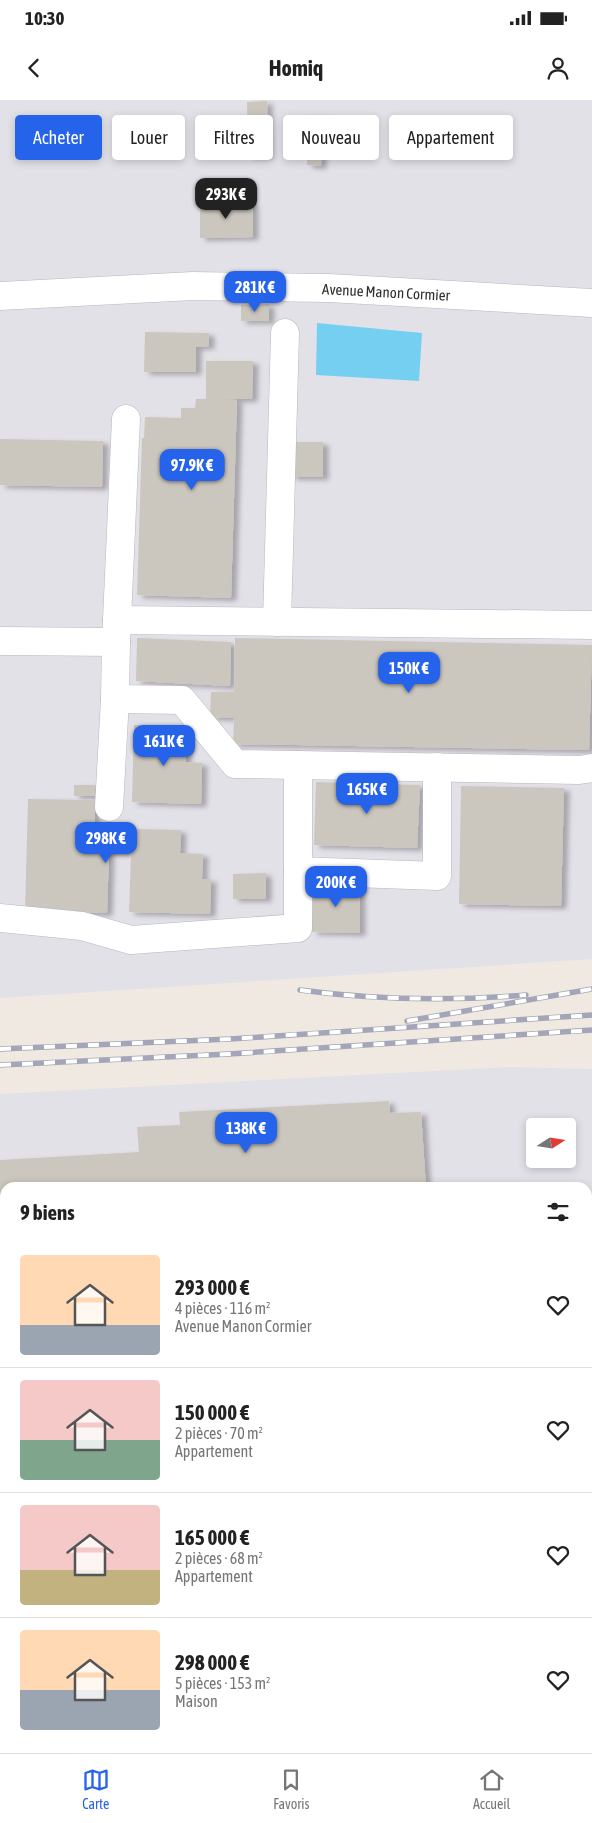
<!DOCTYPE html>
<html lang="fr">
<head>
<meta charset="utf-8">
<style>
  body { margin:0; font-family:"Asap Condensed",sans-serif; background:#f6f6f6; color:#222; height:100vh; display:flex; flex-direction:column; font-size:19px; white-space:nowrap }
  * { box-sizing:border-box; margin:0 }
  p { font-size:16px; color:#767676 }
  .icon { flex:none; width:28px; height:28px; fill:none; stroke:currentColor; stroke-width:2; stroke-linecap:round; stroke-linejoin:round }
  .map { position:relative; flex:1; overflow:hidden }
  .drawer { position:absolute; left:0px; top:1082px; width:592px; height:571px; display:flex; flex-direction:column; background:#fff; border-radius:15px 15px 0 0; box-shadow:0 2px 8px #0003 }
  .drawer>* { flex:none }
  .top-card { position:absolute; left:15px; top:15px; width:562px; height:45px; display:flex; gap:10px }
  .needle { width:32px; rotate:78deg }
  .buttons { position:absolute; left:526px; top:1018px; display:grid; gap:10px }
  .buttons a { display:grid; place-items:center; width:50px; height:50px; border-radius:5px; background:#fff; box-shadow:0 2px 8px #0003; font-size:25px }
  .price { position:absolute; translate:-50% -42px; padding:0 11px; border-radius:10px; background:#2563eb; color:#fff; font-size:16px; line-height:32px; filter:drop-shadow(0 1px 2px #0008) }
  .price::after { content:''; position:absolute; left:50%; top:30px; width:15px; height:11px; margin-left:-8px; background:inherit; clip-path:polygon(0 0,100% 0,50% 100%) }
  .price.active { background:#222; color:#fff }
  ul { padding:0; list-style:none }
  li { display:flex; align-items:center; gap:15px; height:125px; padding:0 20px }
  li+li { border-top:1px solid #e0e0e0 }
  li span { display:grid; place-items:center; flex:none; width:140px; height:100px; border-radius:5px; color:#555 }
  li>.icon { margin-inline-start:auto }
  span .icon { width:60px; height:60px; fill:#fffc; stroke-width:1 }
  li b { font-size:21px }
  h2 { display:flex; justify-content:space-between; align-items:center; height:60px; padding:0 20px; font-size:21px }
  .pill { padding:0 18px; border-radius:5px; background:#fff; box-shadow:0 2px 8px #0003; font-size:18px; line-height:45px }
  .pill.active { background:#2563eb; color:#fff }
  .status { display:flex; justify-content:space-between; align-items:center; height:35px; padding:0 25px; background:#fff; direction:ltr }
  .status svg { height:14px; fill:currentColor }
  header { display:flex; justify-content:space-between; align-items:center; height:65px; padding:0 20px; background:#fff; font-size:22px; font-weight:700 }
  .tabs { display:flex; justify-content:space-around; align-items:center; height:70px; border-top:1px solid #e0e0e0; background:#fff; font-size:14px; color:#767676 }
  .tabs a { display:grid; justify-items:center; gap:2px }
  .tabs .active { color:#2563eb }
  .map>svg:first-child { display:block }
  .industrial { fill:#e3e1e8; fill-rule:evenodd }
  .water { fill:#75cff0 }
  .building { fill:#cbc7bf; filter:url(#shadow) }
  .lines { fill:none; stroke-linecap:round; stroke-linejoin:round }
  .minor-casing { stroke:#b4b7c1; stroke-width:29 }
  .minor { stroke:#fff; stroke-width:28 }
  .rail-casing { stroke:#a3a6b8; stroke-width:5.5 }
  .rail { stroke:#fff; stroke-width:4; stroke-dasharray:11; stroke-linecap:butt }
  .labels { text-anchor:middle; dominant-baseline:central; stroke-width:4.5; stroke-linejoin:round; paint-order:stroke }
  .street-label { font-size:15px; fill:#2e2e2e; stroke:#fff }
</style>
</head>
<body>
<div class="status"><b>10:30</b><svg viewBox="0 0 49 12"><path d="M0 12V9h3v3zM5 12V6h3v6zM10 12V3h3v9zM15 12V0h3v12zM26 1h20v11H26zM47 4h2v5h-2z"/></svg></div>
<header><svg class="icon" aria-label="back" viewBox="0 0 24 24"><path d="M15 5l-7 7 7 7"/></svg>Homiq<svg class="icon" aria-label="person" viewBox="0 0 24 24"><circle cx="12" cy="8" r="4"/><path d="M4 21q1-7 8-7t8 7"/></svg></header>
<div class="map">
<svg width="592" height="1653" viewBox="0 0 592 1653">
  <defs>
    <filter id="shadow"><feDropShadow dx="5.5" dy="3" stdDeviation="2.5" flood-color="#0004"/></filter>
  </defs>
  <rect width="100%" height="100%" fill="#efe9e1"/>
  <!-- industrial -->
  <g class="industrial">
    <path d="M0,0H592V859L0,898Z"/>
    <path d="M510,967L592,969V1240H588V1088H5V1280H0V994ZM535,1026H568V1059H535Z"/>
  </g>
  <!-- water -->
  <path class="water" d="M317,223L422,233L419,281L316,275Z"/>
  <!-- building -->
  <g class="building">
    <path d="M267,1L268,56H248L247,2Z"/>
    <path d="M307,15H321V33L307,34Z"/>
    <path d="M307,39L322,40L321,66L307,65Z"/>
    <path d="M200,103H253V137L200,138Z"/>
    <path d="M269,204V221H241V205Z"/>
    <path d="M145,232L209,233V246L196,247V272H144Z"/>
    <path d="M206,261H253L252,299H215L237,300L231,498L137,495L142,338H144L145,317L181,318V308H195L196,299H206Z"/>
    <path d="M0,339L103,341L102,387L0,385Z"/>
    <rect x="291" y="342" width="32" height="35"/>
    <path d="M137,538L231,542L230,586L136,581Z"/>
    <path d="M235,538L592,545L589,650L233,644L234,618L210,617L211,592H234Z"/>
    <path d="M134,625L186,627V662L202,663L201,704L132,702Z"/>
    <path d="M316,682L420,685L417,748L314,745Z"/>
    <rect x="74" y="685" width="21" height="11"/>
    <path d="M461,686L564,688L561,806L459,804Z"/>
    <path d="M28,699L95,700V728L181,730L180,753L203,754L202,779H211L210,814L129,812L131,752L109,751L107,813L25,811Z"/>
    <path d="M266,773V799H233V774Z"/>
    <path d="M313,783L360,784V833L312,832Z"/>
    <path d="M389,1001L390,1013L421,1012L426,1088H5V1185H0V1060L139,1052L137,1027L180,1025L179,1012Z"/>
    <path d="M588,1312H592V1348L588,1349Z"/>
    <path d="M588,1394H591L592,1401V1448H588Z"/>
    <path d="M588,1506H589L591,1531H588Z"/>
    <path d="M592,1577V1615H588V1578Z"/>
    <path d="M153,1649H197L202,1653H154Z"/>
    <path d="M253,1649H338L339,1653H254Z"/>
    <path d="M444,1649H501V1650L480,1653H445Z"/>
  </g>
  <g class="lines">
    <defs>
      <g id="minor">
        <path d="M0,196L193,186L329,188L592,203"/>
        <path d="M117,520L592,525"/>
        <path d="M277,522L285,233"/>
        <path d="M0,541L116,542L126,319"/>
        <path d="M116,542L115,599L182,600L235,664L579,670L592,668"/>
        <path d="M109,707L115,599"/>
        <path d="M298,771L437,776V667"/>
        <path d="M0,818L82,826L131,840L298,828V665"/>
        <path d="M0,1499L5,1487"/>
        <path d="M379,1649L380,1653"/>
      </g>
    </defs>
    <!-- minor casing -->
    <use href="#minor" class="minor-casing"/>
    <!-- minor -->
    <use href="#minor" class="minor"/>
    <defs>
      <g id="rail">
        <path d="M300,890C375,900 451,901 526,895"/>
        <path d="M407,921L592,889"/>
        <path d="M0,949L230,939L592,915"/>
        <path d="M0,965L229,954L592,930"/>
      </g>
    </defs>
    <!-- rail casing -->
    <use href="#rail" class="rail-casing"/>
    <!-- rail -->
    <use href="#rail" class="rail"/>
  </g>
  <g class="labels">
    <!-- street labels -->
    <g class="street-label">
      <text transform="translate(386 192) rotate(3)">Avenue Manon Cormier</text>
    </g>
  </g>
</svg>
<div class="buttons">
<a><svg class="needle" viewBox="-14 -14 28 28"><path d="M0-13l5 13h-10z" fill="#e53935"/><path d="M0 13l5-13h-10z" fill="#767676"/></svg></a>
</div>
<b class="price active" style="left:226px;top:120px">293K €</b>
<b class="price" style="left:255px;top:213px">281K €</b>
<b class="price" style="left:192px;top:391px">97.9K €</b>
<b class="price" style="left:409px;top:594px">150K €</b>
<b class="price" style="left:164px;top:667px">161K €</b>
<b class="price" style="left:367px;top:715px">165K €</b>
<b class="price" style="left:106px;top:764px">298K €</b>
<b class="price" style="left:336px;top:808px">200K €</b>
<b class="price" style="left:246px;top:1054px">138K €</b>
<div class="top-card">
<a class="pill active">Acheter</a>
<a class="pill">Louer</a>
<a class="pill">Filtres</a>
<a class="pill">Nouveau</a>
<a class="pill">Appartement</a>
</div>
<section class="drawer">
<h2>9 biens<svg class="icon" aria-label="filters" viewBox="0 0 24 24"><path d="M4 7h16M4 17h16"/><circle cx="9" cy="7" r="2"/><circle cx="15" cy="17" r="2"/></svg></h2>
<ul>
<li><span style="background:linear-gradient(#ffd9b3 70%,#9aa5b1 0)"><svg class="icon" aria-label="home" viewBox="0 0 24 24"><path d="M3 11l9-7 9 7M6 9v11h12V9"/></svg></span><div><b>293 000 €</b><p>4 pièces · 116 m²</p><p>Avenue Manon Cormier</p></div><svg class="icon" aria-label="heart" viewBox="0 0 24 24"><path d="M12 20l-8-8c-3-5 5-10 8-4 3-6 11-1 8 4z"/></svg></li>
<li><span style="background:linear-gradient(#f6c9c9 60%,#7fa58c 0)"><svg class="icon" aria-label="home" viewBox="0 0 24 24"><path d="M3 11l9-7 9 7M6 9v11h12V9"/></svg></span><div><b>150 000 €</b><p>2 pièces · 70 m²</p><p>Appartement</p></div><svg class="icon" aria-label="heart" viewBox="0 0 24 24"><path d="M12 20l-8-8c-3-5 5-10 8-4 3-6 11-1 8 4z"/></svg></li>
<li><span style="background:linear-gradient(#f6c9c9 65%,#c2b280 0)"><svg class="icon" aria-label="home" viewBox="0 0 24 24"><path d="M3 11l9-7 9 7M6 9v11h12V9"/></svg></span><div><b>165 000 €</b><p>2 pièces · 68 m²</p><p>Appartement</p></div><svg class="icon" aria-label="heart" viewBox="0 0 24 24"><path d="M12 20l-8-8c-3-5 5-10 8-4 3-6 11-1 8 4z"/></svg></li>
<li><span style="background:linear-gradient(#ffd9b3 60%,#9aa5b1 0)"><svg class="icon" aria-label="home" viewBox="0 0 24 24"><path d="M3 11l9-7 9 7M6 9v11h12V9"/></svg></span><div><b>298 000 €</b><p>5 pièces · 153 m²</p><p>Maison</p></div><svg class="icon" aria-label="heart" viewBox="0 0 24 24"><path d="M12 20l-8-8c-3-5 5-10 8-4 3-6 11-1 8 4z"/></svg></li>
</ul>
</section>
</div>
<nav class="tabs">
<a class="active"><svg class="icon" aria-label="map" viewBox="0 0 24 24"><path d="M3 6l6-2 6 2 6-2v14l-6 2-6-2-6 2zM9 4v14M15 6v14"/></svg>Carte</a>
<a><svg class="icon" aria-label="saved" viewBox="0 0 24 24"><path d="M7 4h10v16l-5-4-5 4z"/></svg>Favoris</a>
<a><svg class="icon" aria-label="home" viewBox="0 0 24 24"><path d="M3 11l9-7 9 7M6 9v11h12V9"/></svg>Accueil</a>
</nav>
</body>
</html>
